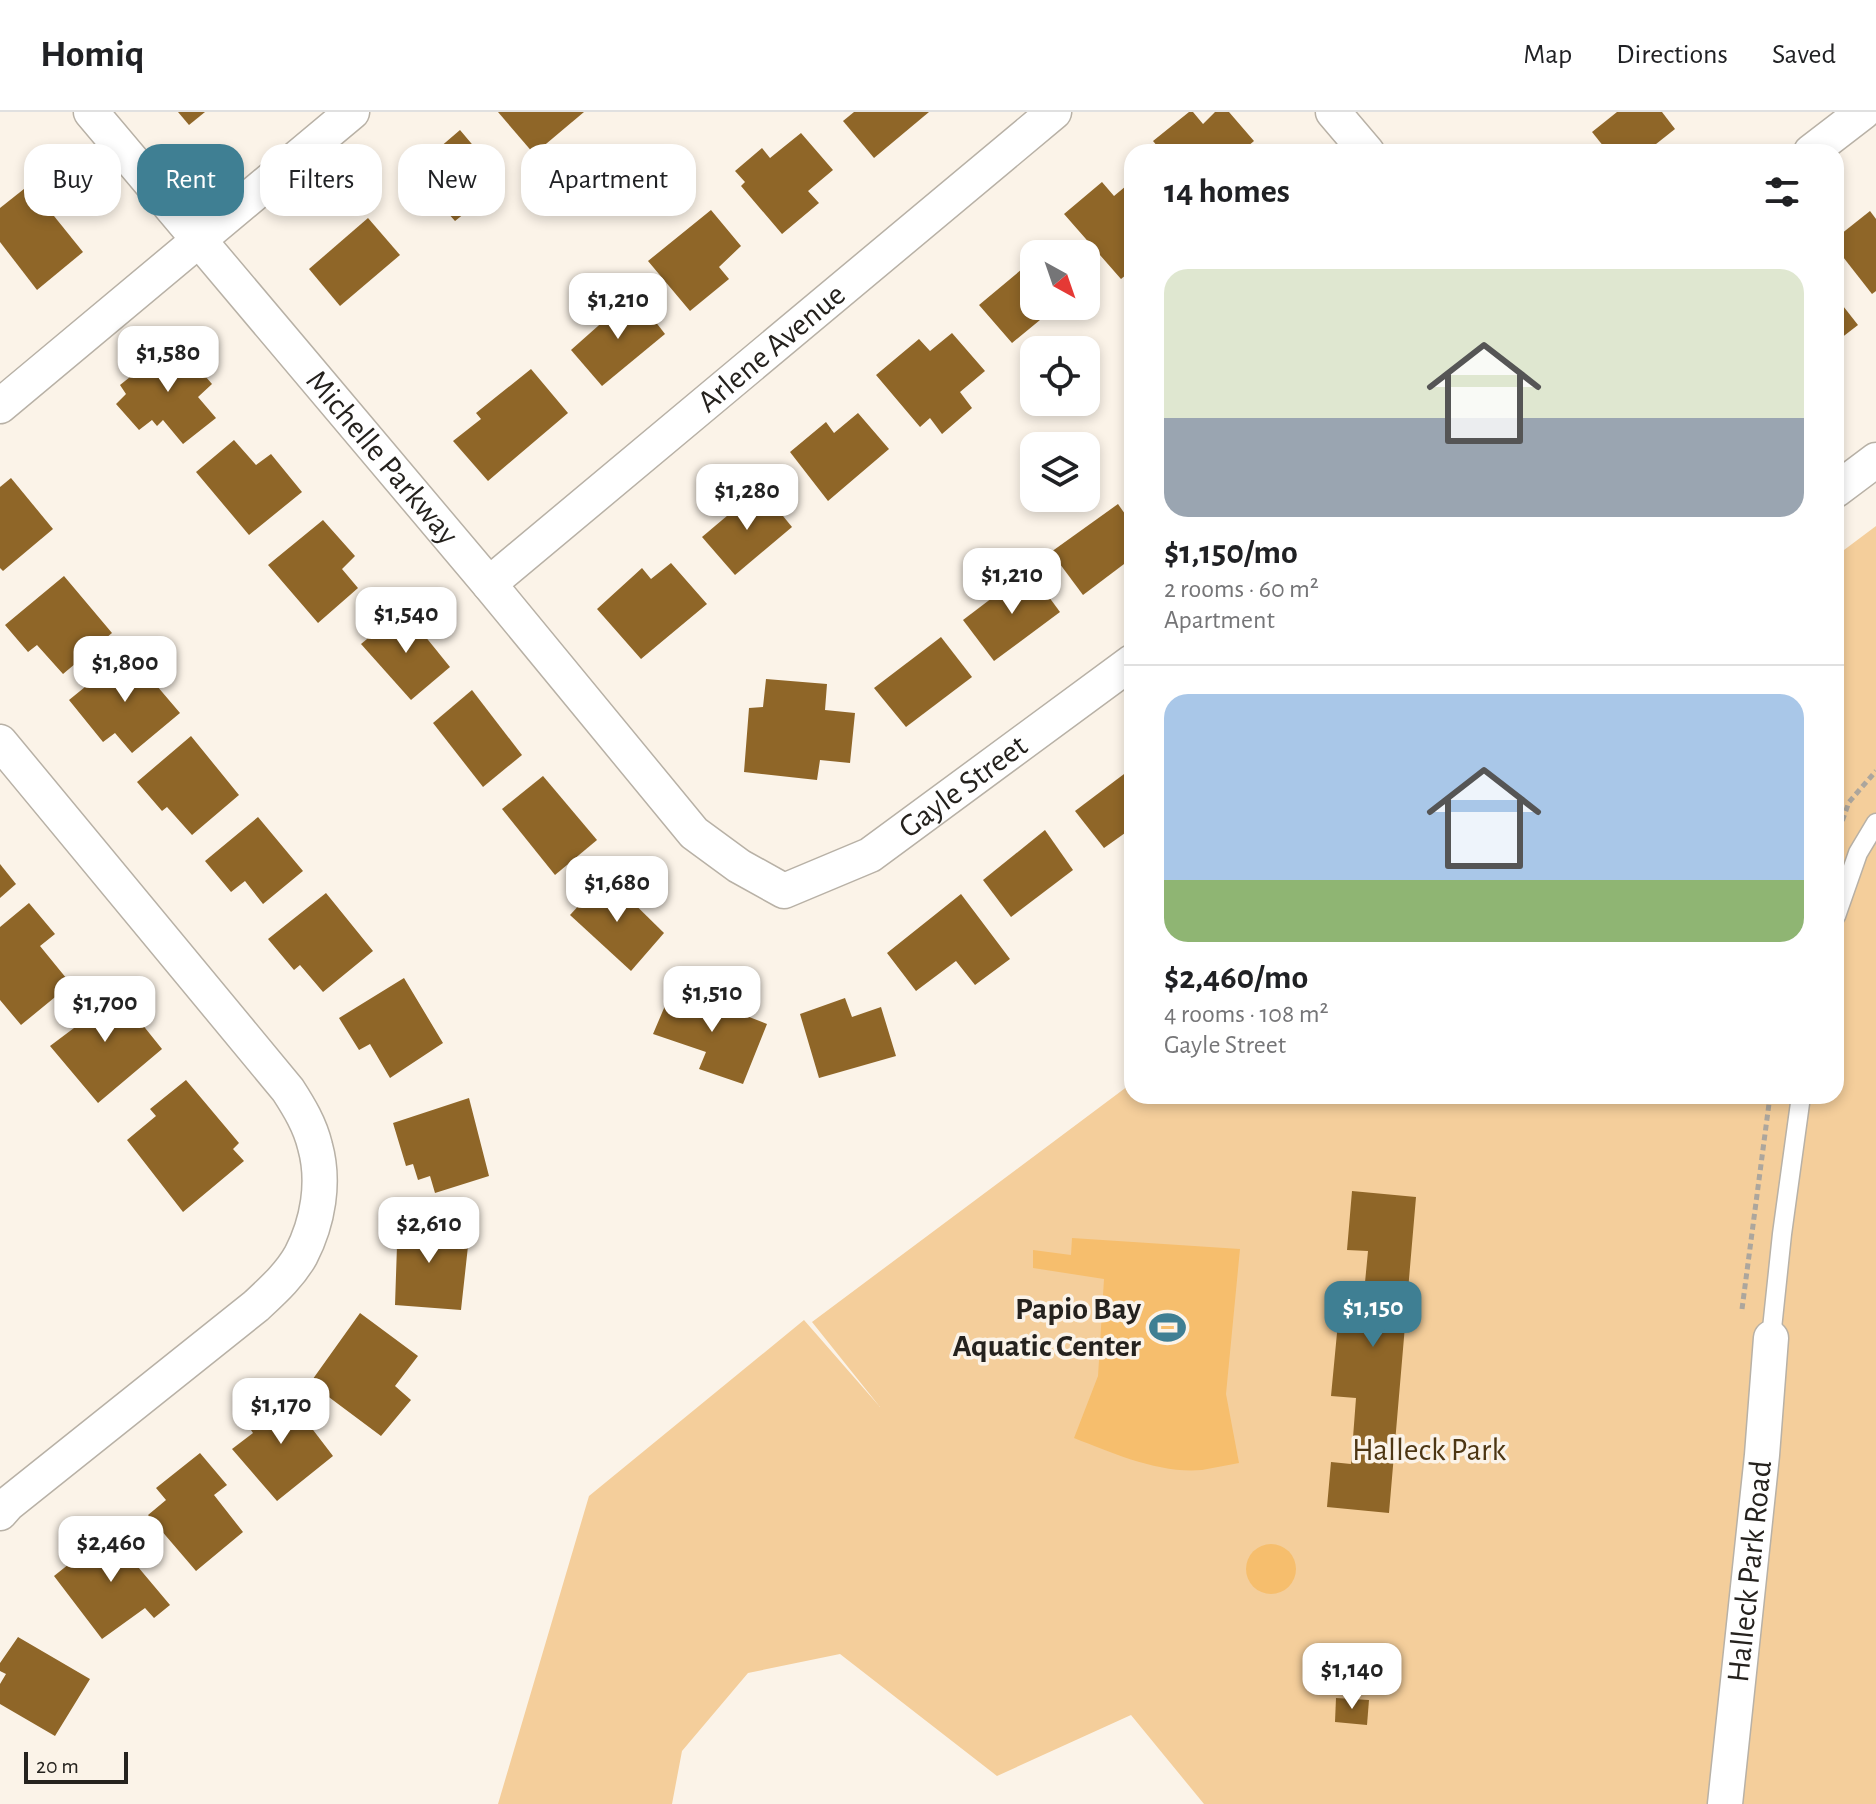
<!DOCTYPE html>
<html lang="en">
<head>
<meta charset="utf-8">
<style>
  body { margin:0; font-family:"Alegreya Sans",sans-serif; background:#f6f6f6; color:#202124; height:100vh; display:flex; flex-direction:column; font-size:30px; white-space:nowrap }
  * { box-sizing:border-box; margin:0 }
  p { font-size:26px; color:#757577 }
  .icon { flex:none; width:44px; height:44px; fill:none; stroke:currentColor; stroke-width:2; stroke-linecap:round; stroke-linejoin:round }
  .map { position:relative; flex:1; overflow:hidden }
  .panel { position:absolute; left:1124px; top:32px; width:720px; height:960px; display:flex; flex-direction:column; background:#fff; border-radius:24px; box-shadow:0 4px 12px #0003 }
  .panel>* { flex:none }
  .top-card { position:absolute; left:24px; top:32px; width:760px; height:72px; display:flex; gap:16px }
  .needle { width:52px; rotate:140deg }
  .fabs { position:absolute; left:1020px; top:128px; display:grid; gap:16px }
  .fabs a { display:grid; place-items:center; width:80px; height:80px; border-radius:16px; background:#fff; box-shadow:0 4px 12px #0003; font-size:40px }
  .scale { position:absolute; left:24px; bottom:20px; width:104px; box-sizing:border-box; padding-left:8px; border:4px solid #25221e; border-top:0; font-size:22px; line-height:28px; white-space:nowrap; color:#25221e; -webkit-text-stroke:6px #fbf3e8; paint-order:stroke }
  .price { position:absolute; translate:-50% -68px; padding:0 18px; border-radius:16px; background:#fff; color:#222; font-size:26px; line-height:52px; filter:drop-shadow(0 2px 4px #0008) }
  .price::after { content:''; position:absolute; left:50%; top:48px; width:24px; height:18px; margin-left:-12px; background:inherit; clip-path:polygon(0 0,100% 0,50% 100%) }
  .price.on { background:#3f7f93; color:#fff }
  ul { padding:0; list-style:none }
  li { display:grid; align-content:center; gap:16px; height:424px; padding:0 40px }
  li+li { border-top:2px solid #e0e0e0 }
  li span { display:grid; place-items:center; height:248px; border-radius:24px; color:#555 }
  li>.icon { margin-inline-start:auto }
  span .icon { width:144px; height:144px; fill:#fffc; stroke-width:1 }
  li b { font-size:34px }
  h2 { display:flex; justify-content:space-between; align-items:center; height:96px; padding:0 40px; font-size:34px }
  .tag { padding:0 28px; border-radius:24px; background:#fff; box-shadow:0 4px 12px #0003; font-size:28px; line-height:72px }
  .tag.on { background:#3f7f93; color:#fff }
  header { display:flex; align-items:center; gap:48px; box-sizing:border-box; height:112px; padding:0 40px; background:#fff; border-bottom:2px solid #e0e0e0 }
  header strong { font-size:38px }
  nav { display:flex; gap:44px; margin-inline-start:auto; font-size:28px }
  .map>svg:first-child { display:block }
  .green { fill:#f4ce9b }
  .water { fill:#f6be6d }
  .building { fill:#8f6628 }
  .lines { fill:none; stroke-linecap:round; stroke-linejoin:round }
  .service-casing { stroke:#b8b1a6; stroke-width:21 }
  .minor-casing { stroke:#b8b1a6; stroke-width:37 }
  .path { stroke:#aca69d; stroke-width:5; stroke-dasharray:6 4; stroke-linecap:butt }
  .service { stroke:#fff; stroke-width:18 }
  .minor { stroke:#fff; stroke-width:34 }
  .labels { text-anchor:middle; dominant-baseline:central; stroke-width:7; stroke-linejoin:round; paint-order:stroke }
  .street-label { font-size:32px; fill:#25221e; stroke:#fbf3e8 }
  .poi-label { font-size:32px; font-weight:bold; fill:#25221e; stroke:#fbf3e8; text-anchor:end }
  .park-label { font-size:32px; fill:#4d3613; stroke:#fbf3e8 }
</style>
</head>
<body>
<header>
<strong>Homiq</strong>
<nav><a>Map</a><a>Directions</a><a>Saved</a></nav>
</header>
<div class="map">
<svg width="1876" height="1692" viewBox="0 0 1876 1692">
  <rect width="100%" height="100%" fill="#fbf3e8"/>
  <!-- green -->
  <path class="green" d="M1876,414V1692H1204L1131,1603L997,1664L840,1542L748,1561L682,1639L672,1692H498L589,1384L804,1208L880,1295L812,1210L1132,971V984H1836V444Z"/>
  <!-- water -->
  <g class="water">
    <path d="M1072,1126L1240,1137L1226,1282L1239,1351C1227,1353 1214,1356 1202,1358C1160,1362 1112,1341 1074,1326L1098,1264L1104,1167L1033,1156V1138L1071,1143Z"/>
    <circle cx="1271" cy="1457" r="25"/>
  </g>
  <!-- building -->
  <g class="building">
    <path d="M178,0H205L189,13Z"/>
    <path d="M498,0H584L534,42Z"/>
    <path d="M854,0H929L874,46L843,9Z"/>
    <path d="M1189,0H1193L1203,12L1215,0H1229L1254,29L1241,40H1162L1153,29Z"/>
    <path d="M1617,0H1662L1675,17L1646,40H1608L1592,20Z"/>
    <path d="M460,18L504,70L455,109L423,73L437,61L425,48Z"/>
    <path d="M801,21L833,58L808,79L819,91L782,122L741,74L745,70L735,59L762,36L770,46Z"/>
    <path d="M1132,69V158L1121,167L1064,102L1102,70L1114,84Z"/>
    <path d="M29,73L83,140L37,178L0,130V96Z"/>
    <path d="M711,98L741,134L719,155L729,167L690,199L648,149Z"/>
    <path d="M1870,99L1876,107V179L1872,182L1836,136V126Z"/>
    <path d="M368,106L400,143L340,194L309,157Z"/>
    <path d="M1034,147V194H1057L1012,231L979,193Z"/>
    <path d="M634,182L665,222L602,274L571,238Z"/>
    <path d="M1836,185L1858,213L1836,230Z"/>
    <path d="M952,221L985,259L960,280L972,296L942,322L930,306L920,315L876,263L919,227L930,239Z"/>
    <path d="M175,229L212,272L198,285L216,306L183,332L163,308L157,314L152,308L139,318L116,292L126,282L120,273Z"/>
    <path d="M531,257L568,301L488,369L453,329L481,307L476,301Z"/>
    <path d="M858,301L889,337L828,389L790,340L826,310L834,321Z"/>
    <path d="M234,328L256,353L271,342L302,380L249,423L196,360Z"/>
    <path d="M11,366L53,417L3,459L0,456V375Z"/>
    <path d="M760,376L792,415L735,463L702,425Z"/>
    <path d="M1118,392L1132,412V446L1083,483L1051,440Z"/>
    <path d="M323,408L355,444L342,457L358,476L318,511L268,453Z"/>
    <path d="M671,451L707,492L641,547L597,497L642,456L651,467Z"/>
    <path d="M1029,458L1060,500L994,549L963,508Z"/>
    <path d="M64,464L112,521L63,562L37,533L28,540L5,513Z"/>
    <path d="M403,497L450,555L411,588L361,532Z"/>
    <path d="M941,525L972,565L906,615L874,576Z"/>
    <path d="M128,540L180,601L132,641L115,621L103,630L69,588Z"/>
    <path d="M766,567L827,572L825,598L855,601L850,651L820,648L817,668L744,660L749,596L763,595Z"/>
    <path d="M472,578L522,643L483,675L433,611Z"/>
    <path d="M191,624L239,683L192,723L167,695L162,699L137,670Z"/>
    <path d="M1132,656V716L1104,736L1075,699Z"/>
    <path d="M543,664L597,728L555,763L502,697Z"/>
    <path d="M258,705L303,759L263,792L245,769L231,780L205,749Z"/>
    <path d="M1045,718L1073,758L1011,805L983,768Z"/>
    <path d="M0,752L16,772L0,786Z"/>
    <path d="M606,764L664,821L631,859L570,803Z"/>
    <path d="M326,781L373,839L323,880L300,853L294,858L268,827Z"/>
    <path d="M961,782L1010,847L975,873L956,849L916,879L887,841Z"/>
    <path d="M29,791L55,822L40,834L71,872L21,913L0,888V815Z"/>
    <path d="M404,866L443,931L390,966L370,932L359,938L339,906Z"/>
    <path d="M109,871L162,937L98,991L50,934L74,916L66,906Z"/>
    <path d="M673,875L767,912L743,972L699,957L706,940L653,922Z"/>
    <path d="M845,886L852,905L881,895L896,944L819,966L800,902Z"/>
    <path d="M186,968L239,1031L233,1037L244,1049L183,1100L127,1028L156,1004L150,997Z"/>
    <path d="M469,986L489,1064L435,1081L430,1064L418,1068L413,1052L406,1054L393,1011Z"/>
    <path d="M1352,1079L1416,1085L1389,1401L1327,1395L1331,1350L1351,1352L1356,1286L1331,1284L1341,1179L1364,1181L1368,1139L1347,1138Z"/>
    <path d="M398,1104L439,1105L438,1122L469,1125L461,1198L395,1193Z"/>
    <path d="M360,1201L418,1244L395,1274L411,1288L381,1324L310,1271Z"/>
    <path d="M281,1276L333,1344L277,1389L232,1337L253,1321L243,1306Z"/>
    <path d="M200,1341L227,1373L214,1383L243,1420L196,1459L148,1403L166,1388L156,1376Z"/>
    <path d="M119,1412L142,1440L133,1449L170,1493L154,1506L145,1496L102,1527L54,1464Z"/>
    <path d="M18,1525L90,1567L55,1624L0,1592V1572L6,1562L0,1559V1551Z"/>
    <path d="M1336,1586L1369,1588L1367,1613L1335,1610Z"/>
  </g>
  <g class="lines">
    <defs>
      <g id="service">
        <path d="M1836,804L1858,741L1876,711"/>
        <path d="M1771,1226L1782,1122L1801,984"/>
      </g>
      <g id="minor">
        <path id="s1" d="M91,0L489,472L694,721L739,754L784,779L870,743L1132,550"/>
        <path d="M1333,0L1367,40"/>
        <path d="M1811,40L1863,0"/>
        <path d="M0,294L352,0"/>
        <path d="M1836,378L1876,348"/>
        <path id="s2" d="M489,472L1054,0"/>
        <path d="M0,630L288,978C299,995 310,1013 315,1034C325,1070 318,1110 301,1143C290,1163 272,1179 256,1194L8,1392L0,1401"/>
        <path id="s3" d="M1725,1692L1762,1343L1771,1226"/>
      </g>
    </defs>
    <!-- service casing -->
    <use href="#service" class="service-casing"/>
    <!-- minor casing -->
    <use href="#minor" class="minor-casing"/>
    <!-- path -->
    <g class="path">
      <path d="M1839,718L1849,690L1876,659"/>
      <path d="M1742,1197L1770,984"/>
    </g>
    <!-- service -->
    <use href="#service" class="service"/>
    <!-- minor -->
    <use href="#minor" class="minor"/>
  </g>
  <!-- icons -->
  <defs>
    <symbol id="stadium-bare" viewBox="-9 -9 18 18"><path d="M0-5a6.5 5 0 1 0 0 10a6.5 5 0 1 0 0-10ZM-3.5-1.8h7v3.6h-7Z" fill="#3f7f93" stroke="#fbf3e8" stroke-width="2.5" paint-order="stroke"/></symbol>
  </defs>
  <g fill-rule="evenodd">
    <use href="#stadium-bare" x="1142" y="1190" width="51" height="51"/>
  </g>
  <g class="labels">
    <!-- street labels -->
    <g class="street-label">
      <text stroke="none"><textPath href="#s2" startOffset="368">Arlene Avenue</textPath></text>
      <text stroke="none"><textPath href="#s1" startOffset="452">Michelle Parkway</textPath></text>
      <text stroke="none"><textPath href="#s1" startOffset="1256">Gayle Street</textPath></text>
      <text stroke="none"><textPath href="#s3" startOffset="234">Halleck Park Road</textPath></text>
    </g>
    <!-- poi labels -->
    <g class="poi-label">
      <text x="1141" y="1197">Papio Bay<tspan x="1141" dy="37">Aquatic Center</tspan></text>
    </g>
    <!-- park labels -->
    <g class="park-label">
      <text x="1429" y="1338">Halleck Park</text>
    </g>
  </g>
</svg>
<div class="fabs">
<a><svg class="needle" viewBox="-14 -14 28 28"><path d="M0-13l5 13h-10z" fill="#e53935"/><path d="M0 13l5-13h-10z" fill="#757577"/></svg></a>
<a><svg class="icon" aria-label="locate" viewBox="0 0 24 24"><circle cx="12" cy="12" r="6"/><path d="M12 2v4M12 18v4M2 12h4M18 12h4"/></svg></a>
<a><svg class="icon" aria-label="layers" viewBox="0 0 24 24"><path d="M12 4l9 5-9 5-9-5zM3 14l9 5 9-5"/></svg></a>
</div>
<div class="scale">20 m</div>
<b class="price" style="left:618px;top:229px">$1,210</b>
<b class="price" style="left:168px;top:282px">$1,580</b>
<b class="price" style="left:747px;top:420px">$1,280</b>
<b class="price" style="left:1012px;top:504px">$1,210</b>
<b class="price" style="left:406px;top:543px">$1,540</b>
<b class="price" style="left:125px;top:592px">$1,800</b>
<b class="price" style="left:617px;top:812px">$1,680</b>
<b class="price" style="left:712px;top:922px">$1,510</b>
<b class="price" style="left:105px;top:932px">$1,700</b>
<b class="price" style="left:429px;top:1153px">$2,610</b>
<b class="price on" style="left:1373px;top:1237px">$1,150</b>
<b class="price" style="left:281px;top:1334px">$1,170</b>
<b class="price" style="left:111px;top:1472px">$2,460</b>
<b class="price" style="left:1352px;top:1599px">$1,140</b>
<div class="top-card">
<a class="tag">Buy</a>
<a class="tag on">Rent</a>
<a class="tag">Filters</a>
<a class="tag">New</a>
<a class="tag">Apartment</a>
</div>
<section class="panel">
<h2>14 homes<svg class="icon" aria-label="filters" viewBox="0 0 24 24"><path d="M4 7h16M4 17h16"/><circle cx="9" cy="7" r="2"/><circle cx="15" cy="17" r="2"/></svg></h2>
<ul>
<li><span style="background:linear-gradient(#dfe7d0 60%,#9aa5b1 0)"><svg class="icon" aria-label="home" viewBox="0 0 24 24"><path d="M3 11l9-7 9 7M6 9v11h12V9"/></svg></span><div><b>$1,150/mo</b><p>2 rooms · 60 m²</p><p>Apartment</p></div></li>
<li><span style="background:linear-gradient(#a9c7e8 75%,#8fb573 0)"><svg class="icon" aria-label="home" viewBox="0 0 24 24"><path d="M3 11l9-7 9 7M6 9v11h12V9"/></svg></span><div><b>$2,460/mo</b><p>4 rooms · 108 m²</p><p>Gayle Street</p></div></li>
</ul>
</section>
</div>
</body>
</html>
